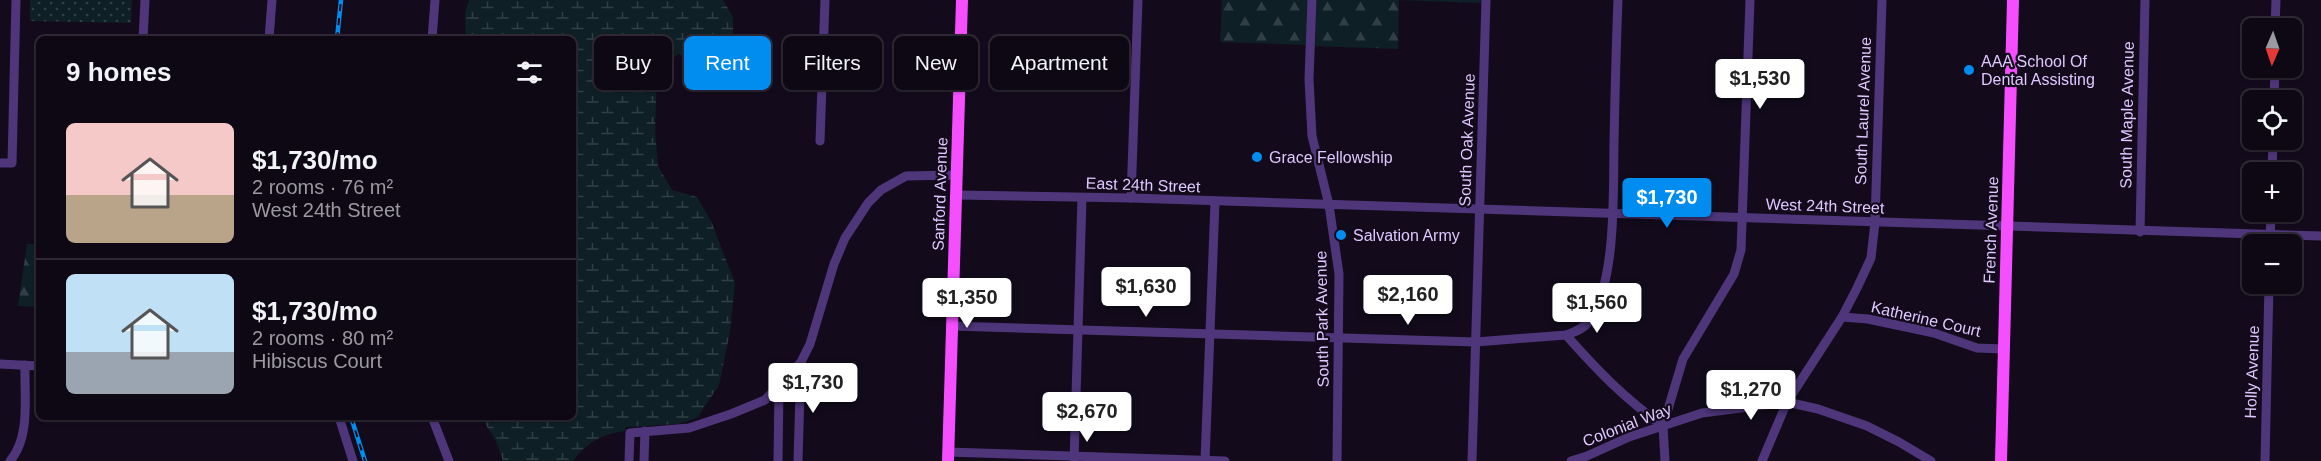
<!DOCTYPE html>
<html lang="en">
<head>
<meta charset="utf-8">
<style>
  body { margin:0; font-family:Arial,sans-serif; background:#17111e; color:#f1f3f6; height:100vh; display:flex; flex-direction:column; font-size:22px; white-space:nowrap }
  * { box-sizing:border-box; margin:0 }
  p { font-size:20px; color:#9b9aa0 }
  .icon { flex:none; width:33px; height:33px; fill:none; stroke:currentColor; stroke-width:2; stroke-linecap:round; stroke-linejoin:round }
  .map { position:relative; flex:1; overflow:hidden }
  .drawer { position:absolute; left:36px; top:36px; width:540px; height:384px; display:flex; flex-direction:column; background:#0e0815; border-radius:9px; box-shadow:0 2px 4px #0004,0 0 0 2px #2e2934 }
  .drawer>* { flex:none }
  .guide { position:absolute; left:594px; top:36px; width:570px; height:54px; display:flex; gap:12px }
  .needle { width:39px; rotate:182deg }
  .fabs { position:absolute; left:2242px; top:18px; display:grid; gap:12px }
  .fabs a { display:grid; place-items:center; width:60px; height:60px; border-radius:9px; background:#0e0815; box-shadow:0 2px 4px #0004,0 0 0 2px #2e2934; font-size:30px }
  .price { position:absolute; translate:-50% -51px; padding:0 14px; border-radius:6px; background:#fff; color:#222; font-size:20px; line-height:39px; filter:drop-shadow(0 2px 3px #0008) }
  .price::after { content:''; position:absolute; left:50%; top:36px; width:18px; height:14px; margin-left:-9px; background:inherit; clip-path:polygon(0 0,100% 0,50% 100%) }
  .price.selected { background:#018df0; color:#fff }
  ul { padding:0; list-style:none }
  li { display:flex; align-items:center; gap:18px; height:150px; padding:0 30px }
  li+li { border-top:2px solid #2e2934 }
  li span { display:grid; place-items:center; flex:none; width:168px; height:120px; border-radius:9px; color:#555 }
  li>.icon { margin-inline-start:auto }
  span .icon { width:72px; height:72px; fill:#fffc; stroke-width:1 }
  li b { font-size:26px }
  h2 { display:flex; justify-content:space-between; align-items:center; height:72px; padding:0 30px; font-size:26px }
  .pill { padding:0 21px; border-radius:9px; background:#0e0815; box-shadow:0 2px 4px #0004,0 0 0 2px #2e2934; font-size:21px; line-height:54px }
  .pill.selected { background:#018df0; color:#fff }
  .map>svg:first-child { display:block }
  .grass { fill:url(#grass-dots) }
  .forest { fill:url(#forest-firs) }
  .wetland { fill:url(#wetland-marsh) }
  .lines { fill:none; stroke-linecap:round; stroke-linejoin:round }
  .minor { stroke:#4f367b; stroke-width:9 }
  .major { stroke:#f44efe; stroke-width:12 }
  .rail-casing { stroke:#018df0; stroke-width:4.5 }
  .rail { stroke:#130b1c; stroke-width:2; stroke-dasharray:7; stroke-linecap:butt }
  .poi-dot { fill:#018df0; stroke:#130b1c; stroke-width:2 }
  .labels { text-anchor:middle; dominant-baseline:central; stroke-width:4.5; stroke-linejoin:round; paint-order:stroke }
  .poi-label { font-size:16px; fill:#dfc7ff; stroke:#130b1c; text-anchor:start }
  .street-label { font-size:16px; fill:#dfc7ff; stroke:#130b1c }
</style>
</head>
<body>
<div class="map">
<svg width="2321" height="461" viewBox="0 0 2321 461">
  <defs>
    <pattern id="grass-dots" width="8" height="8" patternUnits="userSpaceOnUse" patternTransform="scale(1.5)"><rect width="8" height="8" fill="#0e1f26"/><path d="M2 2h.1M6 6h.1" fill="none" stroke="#313e47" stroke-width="1.8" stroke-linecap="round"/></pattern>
    <pattern id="forest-firs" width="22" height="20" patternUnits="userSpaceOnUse" patternTransform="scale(1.5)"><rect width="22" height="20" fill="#0e1f26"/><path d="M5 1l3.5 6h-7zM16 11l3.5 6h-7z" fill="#313e47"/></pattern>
    <pattern id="wetland-marsh" width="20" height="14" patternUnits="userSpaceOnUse" patternTransform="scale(1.5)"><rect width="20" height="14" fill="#0e1f26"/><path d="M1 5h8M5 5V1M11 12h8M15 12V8" fill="none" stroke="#313e47"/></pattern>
  </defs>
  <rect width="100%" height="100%" fill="#130b1c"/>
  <!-- grass -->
  <path class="grass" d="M30,0H132L131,23L30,21Z"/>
  <!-- forest -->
  <g class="forest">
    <path d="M1222,0H1308L1306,45L1220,42Z"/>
    <path d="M1317,0H1481V3L1399,0L1398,49L1315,46Z"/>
    <path d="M27,244H39V307L18,306Z"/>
  </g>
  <!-- wetland -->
  <path class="wetland" d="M469,0H723L733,17V47L718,68L678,54L657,74L655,131L658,166L672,190L697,197L711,221L735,283L730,332L719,385L697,418L678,424L626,427L625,431C601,435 588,441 573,461H503L496,441L481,417H573V39H466L465,14Z"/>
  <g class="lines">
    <!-- minor -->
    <g class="minor">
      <path d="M1312,0L1309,79L1312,136L1329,205L1339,274L1337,461"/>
      <path d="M2275,28L2276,0"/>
      <path d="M143,39L145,0"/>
      <path d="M269,39L272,0"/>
      <path d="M432,39L435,0"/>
      <path d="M2274,100L2275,68"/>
      <path d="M820,141L825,0"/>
      <path d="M0,163H12L16,0"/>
      <path d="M2272,172L2273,140"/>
      <path d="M956,195L1131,198L2321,236"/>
      <path d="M1131,198L1138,0"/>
      <path d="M2140,232L2145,0"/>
      <path d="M2270,244L2271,212"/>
      <path d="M1842,317L1868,319L1934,333L1977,348L2004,349"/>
      <path d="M952,326L1476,342L1566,335C1574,332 1584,329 1589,321C1617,282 1613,190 1614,142C1615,95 1616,47 1618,0"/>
      <path d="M1566,335C1598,371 1624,398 1663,426"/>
      <path d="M0,364L39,366"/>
      <path d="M339,417L353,461"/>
      <path d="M432,417L449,461"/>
      <path d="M948,452L1225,461"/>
      <path d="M10,461C31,437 24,396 25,365"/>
      <path d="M629,461L630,433L689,428L731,414L765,400L801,362L810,344L834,264L845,238L868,203L881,190L906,176L957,175"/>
      <path d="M644,461L645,431"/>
      <path d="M778,461L779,387"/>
      <path d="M798,461L800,392L798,367"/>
      <path d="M1074,461L1082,198"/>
      <path d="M1205,461L1215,202"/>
      <path d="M1472,461L1486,0"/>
      <path d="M1571,461L1587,456L1629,437L1702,413L1787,402L1818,409L1867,426L1899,442L1931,461"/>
      <path d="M1665,461L1663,426L1683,359L1734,274L1741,250L1750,0"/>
      <path d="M1762,461L1787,402L1842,317L1857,288L1871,258L1875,222L1882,0"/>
      <path d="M2265,461L2269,284"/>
    </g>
    <!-- major -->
    <g class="major">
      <path d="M948,461L962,0"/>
      <path d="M2001,461L2013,0"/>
    </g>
    <defs>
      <g id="rail">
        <path d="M337,39L341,0"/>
        <path d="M351,417L365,461"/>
      </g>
    </defs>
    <!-- rail casing -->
    <use href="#rail" class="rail-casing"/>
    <!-- rail -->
    <use href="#rail" class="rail"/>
  </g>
  <!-- markers -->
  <g class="poi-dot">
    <circle cx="1969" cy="70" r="6"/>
    <circle cx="1257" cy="157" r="6"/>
    <circle cx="1341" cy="235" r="6"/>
  </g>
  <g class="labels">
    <!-- poi labels -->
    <g class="poi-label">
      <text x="1981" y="61">AAA School Of<tspan x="1981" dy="18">Dental Assisting</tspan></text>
      <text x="1269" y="157">Grace Fellowship</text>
      <text x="1353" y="235">Salvation Army</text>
    </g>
    <!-- street labels -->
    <g class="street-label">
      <text transform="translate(1863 111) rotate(-88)">South Laurel Avenue</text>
      <text transform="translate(2127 115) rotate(-89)">South Maple Avenue</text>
      <text transform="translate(1467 140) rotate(-88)">South Oak Avenue</text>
      <text transform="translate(1143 185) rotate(2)">East 24th Street</text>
      <text transform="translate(940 194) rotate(-88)">Sanford Avenue</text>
      <text transform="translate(1825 206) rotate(2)">West 24th Street</text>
      <text transform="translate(1991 230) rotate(-88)">French Avenue</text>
      <text transform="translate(1322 319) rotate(-91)">South Park Avenue</text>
      <text transform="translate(1926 319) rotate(13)">Katherine Court</text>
      <text transform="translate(2252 372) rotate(-88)">Holly Avenue</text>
      <text transform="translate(1627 425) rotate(-21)">Colonial Way</text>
    </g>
  </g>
</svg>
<div class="fabs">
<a><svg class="needle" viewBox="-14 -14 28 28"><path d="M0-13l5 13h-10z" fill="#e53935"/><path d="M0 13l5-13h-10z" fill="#9b9aa0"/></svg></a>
<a><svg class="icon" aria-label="locate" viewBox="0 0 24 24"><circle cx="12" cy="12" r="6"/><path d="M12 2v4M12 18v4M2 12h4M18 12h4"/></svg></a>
<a>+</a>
<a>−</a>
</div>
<b class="price" style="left:1760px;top:110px">$1,530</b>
<b class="price selected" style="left:1667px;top:229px">$1,730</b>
<b class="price" style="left:1146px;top:318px">$1,630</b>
<b class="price" style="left:1408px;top:326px">$2,160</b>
<b class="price" style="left:967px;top:329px">$1,350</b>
<b class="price" style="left:1597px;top:334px">$1,560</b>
<b class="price" style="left:813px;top:414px">$1,730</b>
<b class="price" style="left:1751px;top:421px">$1,270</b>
<b class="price" style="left:1087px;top:443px">$2,670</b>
<div class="guide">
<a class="pill">Buy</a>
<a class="pill selected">Rent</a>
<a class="pill">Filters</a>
<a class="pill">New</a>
<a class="pill">Apartment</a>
</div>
<section class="drawer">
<h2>9 homes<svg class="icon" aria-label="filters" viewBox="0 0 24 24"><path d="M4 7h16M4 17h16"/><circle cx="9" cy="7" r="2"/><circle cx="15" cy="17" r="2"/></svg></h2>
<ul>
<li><span style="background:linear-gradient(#f6c9c9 60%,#b9a48a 0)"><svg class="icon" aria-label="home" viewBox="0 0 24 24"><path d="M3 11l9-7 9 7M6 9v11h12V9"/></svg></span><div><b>$1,730/mo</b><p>2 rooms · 76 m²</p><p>West 24th Street</p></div></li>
<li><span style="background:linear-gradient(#bfe0f5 65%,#9aa5b1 0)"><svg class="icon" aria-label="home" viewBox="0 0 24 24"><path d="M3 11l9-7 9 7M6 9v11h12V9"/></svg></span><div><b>$1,730/mo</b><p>2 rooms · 80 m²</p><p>Hibiscus Court</p></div></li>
</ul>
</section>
</div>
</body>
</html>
